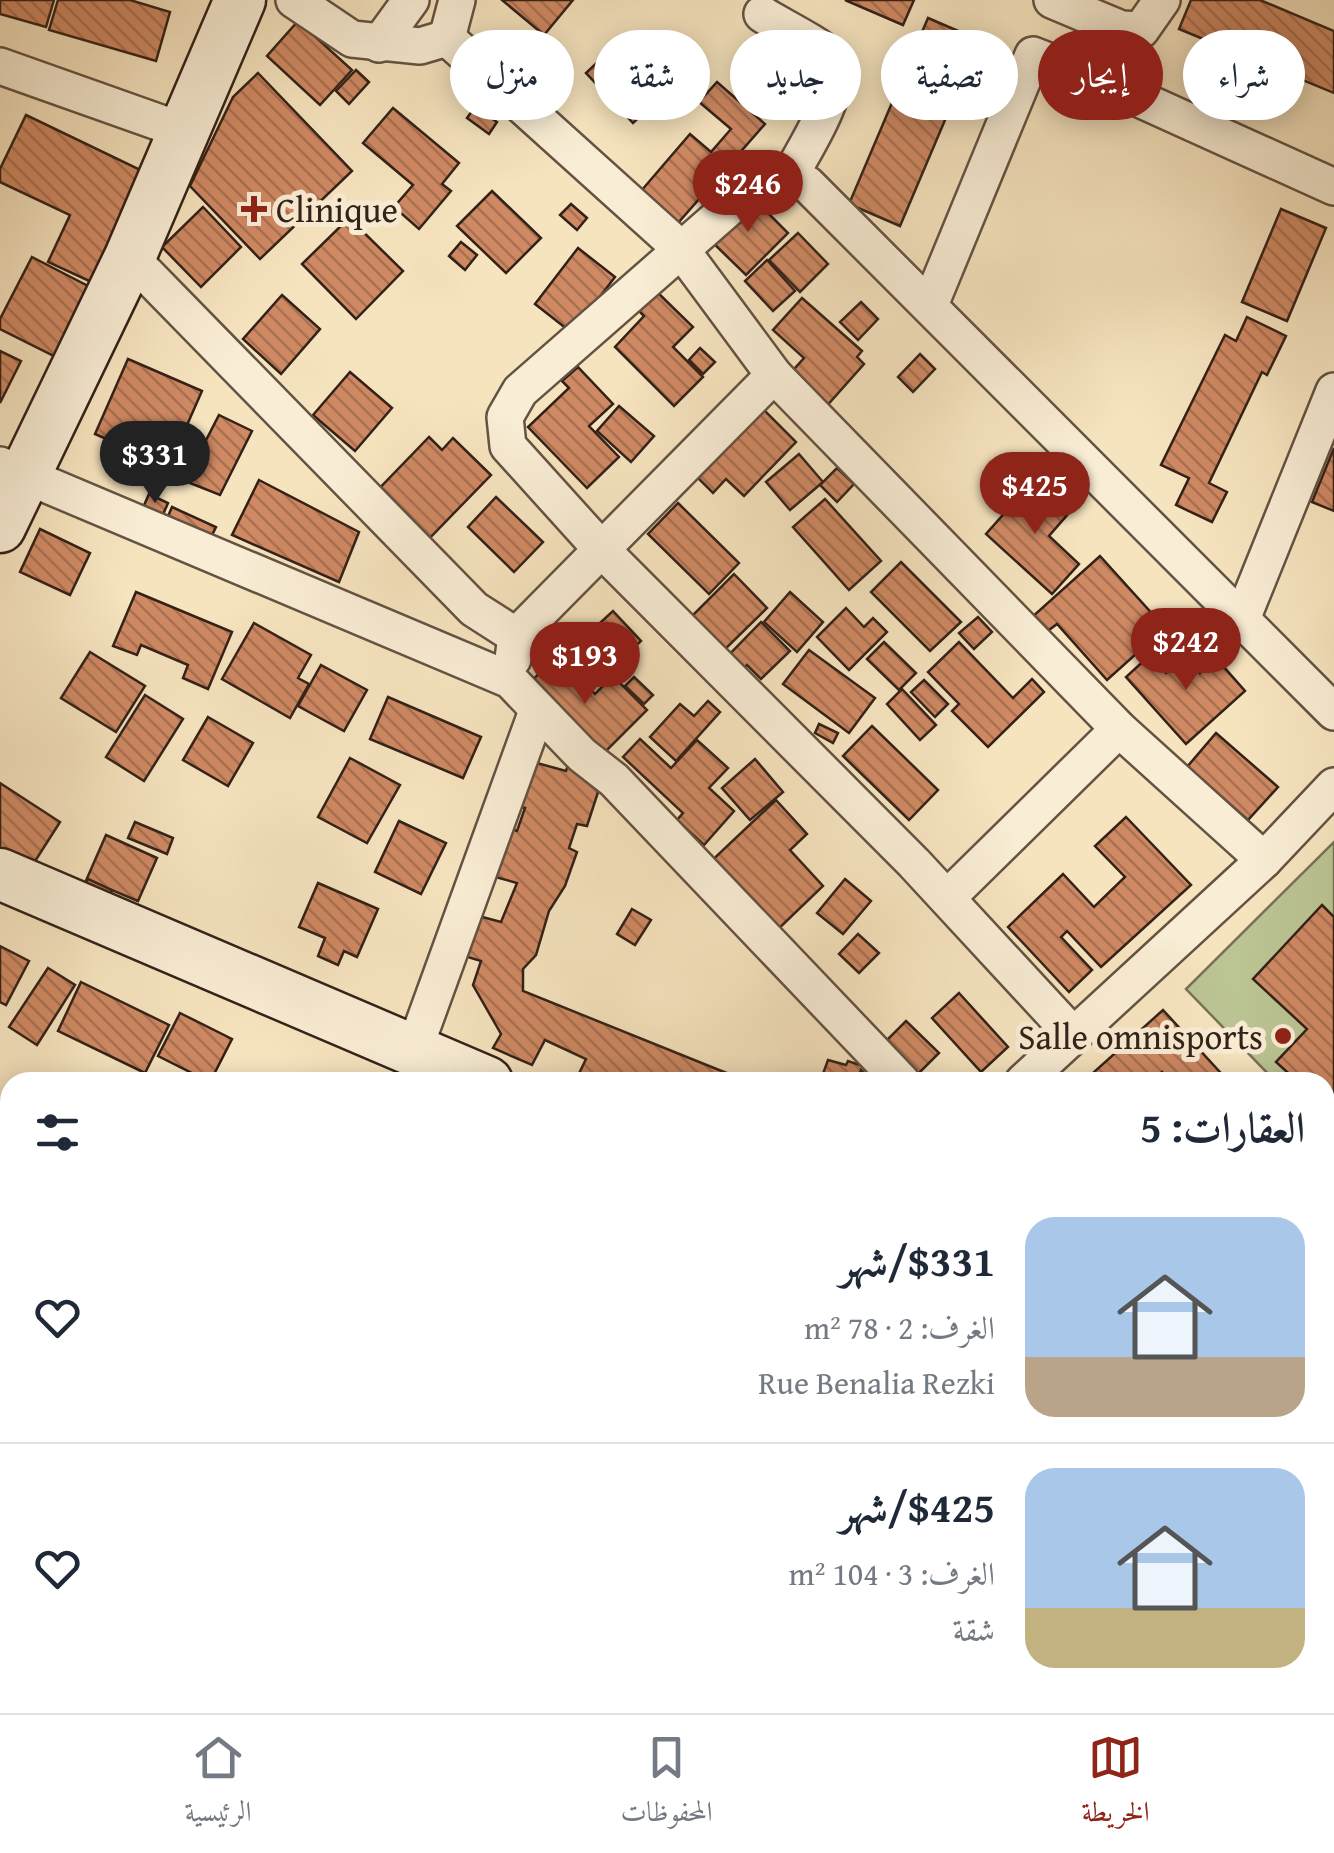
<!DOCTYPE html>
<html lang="ar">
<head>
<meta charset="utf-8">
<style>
  body { margin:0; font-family:"Gentium Book Plus",Amiri,serif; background:#f2f2f3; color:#1f2937; direction:rtl; height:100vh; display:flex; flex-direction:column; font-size:38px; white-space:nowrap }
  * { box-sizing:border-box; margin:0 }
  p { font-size:32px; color:#747a83 }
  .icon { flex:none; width:55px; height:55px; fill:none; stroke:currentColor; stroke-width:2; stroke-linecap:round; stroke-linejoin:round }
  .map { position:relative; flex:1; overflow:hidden; direction:ltr }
  .sheet { position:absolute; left:0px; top:1072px; width:1335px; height:642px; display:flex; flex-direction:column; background:#fff; border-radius:30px 30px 0 0; box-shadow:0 5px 25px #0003; direction:rtl }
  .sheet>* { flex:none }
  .guide { position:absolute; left:30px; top:30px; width:1275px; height:90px; direction:rtl; display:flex; gap:20px }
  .price { position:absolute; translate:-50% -85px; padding:0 22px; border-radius:35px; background:#8f2418; color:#fff; font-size:32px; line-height:65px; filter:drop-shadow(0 2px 5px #0008) }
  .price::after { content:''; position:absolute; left:50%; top:60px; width:30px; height:22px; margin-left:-15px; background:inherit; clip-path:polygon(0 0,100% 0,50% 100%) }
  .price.active { background:#222; color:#fff }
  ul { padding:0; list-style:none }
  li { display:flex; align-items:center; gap:30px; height:250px; padding:0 30px }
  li+li { border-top:2px solid #e0e1e3 }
  li span { display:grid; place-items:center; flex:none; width:280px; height:200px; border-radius:30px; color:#555 }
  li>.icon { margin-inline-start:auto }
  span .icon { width:120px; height:120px; fill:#fffc; stroke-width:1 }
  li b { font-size:42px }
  h2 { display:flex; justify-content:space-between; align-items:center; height:120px; padding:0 30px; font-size:42px }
  .tag { padding:0 35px; border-radius:45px; background:#fff; box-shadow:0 5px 25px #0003; font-size:35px; line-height:90px }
  .tag.active { background:#8f2418; color:#fff }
  .tab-bar { display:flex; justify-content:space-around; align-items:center; height:140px; border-top:2px solid #e0e1e3; background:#fff; font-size:28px; color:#747a83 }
  .tab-bar a { display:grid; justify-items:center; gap:5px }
  .tab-bar .active { color:#8f2418 }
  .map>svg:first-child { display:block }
  .grass { fill:#bbc493; stroke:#777256; stroke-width:2.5 }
  .building { fill:url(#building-back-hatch); stroke:#332118; stroke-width:2.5 }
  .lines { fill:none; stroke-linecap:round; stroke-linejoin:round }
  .minor-casing { stroke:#645242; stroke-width:40 }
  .secondary-casing { stroke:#332118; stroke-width:55 }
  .minor { stroke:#f9edd5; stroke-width:35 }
  .secondary { stroke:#f9edd5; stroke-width:50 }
  .poi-dot { fill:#8f2418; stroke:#f9edd5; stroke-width:4 }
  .labels { text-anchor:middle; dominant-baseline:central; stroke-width:10; stroke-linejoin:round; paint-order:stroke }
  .poi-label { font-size:35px; fill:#332118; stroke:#f9edd5; text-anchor:start }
</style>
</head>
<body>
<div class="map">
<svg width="1334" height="1713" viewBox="0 0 1334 1713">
  <defs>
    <pattern id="building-back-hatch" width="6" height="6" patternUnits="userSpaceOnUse" patternTransform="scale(2.5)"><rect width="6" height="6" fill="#cf8963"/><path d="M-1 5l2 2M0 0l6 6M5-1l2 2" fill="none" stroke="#a97051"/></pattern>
  </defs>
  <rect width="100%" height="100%" fill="#f6e4bf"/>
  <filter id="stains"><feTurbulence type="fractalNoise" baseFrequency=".002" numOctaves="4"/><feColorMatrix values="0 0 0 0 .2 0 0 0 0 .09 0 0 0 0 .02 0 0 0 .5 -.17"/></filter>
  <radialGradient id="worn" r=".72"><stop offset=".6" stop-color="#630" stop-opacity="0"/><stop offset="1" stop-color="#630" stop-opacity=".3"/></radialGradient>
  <!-- grass -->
  <path class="grass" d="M1334,842V1142L1325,1133V1082H1276L1186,989Z"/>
  <!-- building -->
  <g class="building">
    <path d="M0,0H54L46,27L0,14Z"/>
    <path d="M58,0H130L170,12L156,61L49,30Z"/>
    <path d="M502,0H573L544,35Z"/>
    <path d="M845,0H914L903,25Z"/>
    <path d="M1191,0H1260L1334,31V93L1179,29Z"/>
    <path d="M928,18L979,40L900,226L849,204Z"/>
    <path d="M298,21L352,70L320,105L267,56Z"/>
    <path d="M623,38L670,88L633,123L586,73Z"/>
    <path d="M662,40L690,63L677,79L649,56Z"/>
    <path d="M356,70L369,82L349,104L336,91Z"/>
    <path d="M258,73L352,171L260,259L190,186L233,97Z"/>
    <path d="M717,82L765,124L678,223L641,191L690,134L711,152L731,129L699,102Z"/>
    <path d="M475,107L497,122L489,134L467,118Z"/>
    <path d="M393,108L459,163L442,184L451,191L419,229L394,207L413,185L363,143Z"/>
    <path d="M26,115L151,175L98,285L48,262L70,215L0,182V169Z"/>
    <path d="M492,191L541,238L506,273L457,226Z"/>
    <path d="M750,195L788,233L746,275L708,238Z"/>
    <path d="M571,204L587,218L577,230L560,215Z"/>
    <path d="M203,207L241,247L201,287L162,247Z"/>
    <path d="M1281,209L1326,228L1287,321L1242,302Z"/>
    <path d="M349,218L403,271L356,319L302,264Z"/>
    <path d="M798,233L828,264L800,292L769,260Z"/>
    <path d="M461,242L477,255L465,270L449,256Z"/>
    <path d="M578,248L615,277L572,333L535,304Z"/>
    <path d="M32,257L90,287L54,356L0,329V319Z"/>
    <path d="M767,260L795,291L773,311L745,281Z"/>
    <path d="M655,290L693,327L673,347L703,377L674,406L615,347L644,316L637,309Z"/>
    <path d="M282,295L320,329L281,374L243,339Z"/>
    <path d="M802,298L862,351L857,357L864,364L824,409L787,377L804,358L773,330Z"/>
    <path d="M861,302L878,319L858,340L840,322Z"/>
    <path d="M1247,317L1286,336L1267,375L1262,372L1209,483L1227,492L1212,522L1176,505L1189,478L1161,465L1225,335L1236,341Z"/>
    <path d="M700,348L715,362L703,374L689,360Z"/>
    <path d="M0,351L21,361L0,403Z"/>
    <path d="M920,354L935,369L913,392L898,377Z"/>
    <path d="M128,359L202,391L169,466L95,434Z"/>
    <path d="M578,367L613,404L589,426L619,457L587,488L528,427L569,388L562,381Z"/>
    <path d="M350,372L392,408L355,451L313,415Z"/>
    <path d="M619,406L654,436L631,462L597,431Z"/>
    <path d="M761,407L796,442L744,496L726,479L713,493L693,473Z"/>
    <path d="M219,415L252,431L220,495L185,481Z"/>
    <path d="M429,437L442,450L453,438L491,475L422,546L372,496Z"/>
    <path d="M1334,448V511L1312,502Z"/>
    <path d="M799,454L823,482L790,510L766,482Z"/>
    <path d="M837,468L854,484L837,502L820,485Z"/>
    <path d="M259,480L359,532L339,582L232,535Z"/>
    <path d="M1033,481L1068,514L1049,536L1079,564L1052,594L986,534Z"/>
    <path d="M149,494L168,503L161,519L142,510Z"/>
    <path d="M496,497L543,542L514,572L468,527Z"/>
    <path d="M825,499L881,561L849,590L793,527Z"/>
    <path d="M678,503L739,563L709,594L648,534Z"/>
    <path d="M172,507L216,527L209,541L166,521Z"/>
    <path d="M40,529L90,553L70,595L20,572Z"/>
    <path d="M1100,556L1165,628L1107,680L1057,624L1045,633L1031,618Z"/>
    <path d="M901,562L961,622L930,651L871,592Z"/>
    <path d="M734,574L767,608L714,660L681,627Z"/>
    <path d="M136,592L232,632L208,689L183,678L188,665L141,645L137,655L113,646Z"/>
    <path d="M790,592L823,622L797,652L764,622Z"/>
    <path d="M846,608L864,627L873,618L887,632L849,670L817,637Z"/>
    <path d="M613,611L641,641L593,685L565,655Z"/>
    <path d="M978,617L992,632L974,649L959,633Z"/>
    <path d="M761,622L790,651L761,679L747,665L736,676L722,662Z"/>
    <path d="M254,623L311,655L298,678L309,684L290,718L222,679Z"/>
    <path d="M884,642L916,673L899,690L867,659Z"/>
    <path d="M959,642L1013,698L1032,679L1044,692L988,747L952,711L959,704L928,672Z"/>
    <path d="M809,650L875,698L849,733L783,684Z"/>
    <path d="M90,652L145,686L116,732L61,698Z"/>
    <path d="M557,655L595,694L613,676L647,710L596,761L524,689Z"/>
    <path d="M1150,655L1166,673L1185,656L1200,673L1216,658L1245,691L1186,744L1126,677Z"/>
    <path d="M321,665L367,690L344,731L298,706Z"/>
    <path d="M634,677L653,695L644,704L625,686Z"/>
    <path d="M924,680L948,704L935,717L911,692Z"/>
    <path d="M902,689L936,725L920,740L887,704Z"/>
    <path d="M145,695L183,719L144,781L106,757Z"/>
    <path d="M388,697L481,737L463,778L370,739Z"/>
    <path d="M708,701L720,712L676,761L650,737L680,704L694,716Z"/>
    <path d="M208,717L253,743L228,786L183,760Z"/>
    <path d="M819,724L838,733L833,743L815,733Z"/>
    <path d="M872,726L938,790L909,820L843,756Z"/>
    <path d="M1216,733L1278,787L1248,820L1187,767Z"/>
    <path d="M640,739L671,768L697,740L728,768L709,788L734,811L704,845L677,820L683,813L623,757Z"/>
    <path d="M350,758L400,785L367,843L318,817Z"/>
    <path d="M570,758L600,786L587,826L577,824L569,848L577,852L565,886L549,911L536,955L523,969V991L729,1074L725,1082H575L586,1059L545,1040L532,1065L493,1048L501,1034L473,985L481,961L458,954L475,915L501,922L517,883L488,875L506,827L517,831L525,808L512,805L537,763L566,771Z"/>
    <path d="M755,759L783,792L750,820L722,788Z"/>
    <path d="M0,783L60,822L23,880L0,866Z"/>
    <path d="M776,800L807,834L790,850L823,886L770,937L705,867Z"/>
    <path d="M1126,817L1191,885L1101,967L1067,931L1061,937L1092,970L1069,992L1008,927L1063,874L1094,907L1125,877L1095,846Z"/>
    <path d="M399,821L446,843L421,894L375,872Z"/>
    <path d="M135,822L173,838L167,854L128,838Z"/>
    <path d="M106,835L157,858L138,901L112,890L106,903L81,892Z"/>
    <path d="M88,879L112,890L106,903L81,892Z"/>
    <path d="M845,879L871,901L843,934L817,913Z"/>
    <path d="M318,883L378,909L357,957L344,951L338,965L318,956L325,938L299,927Z"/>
    <path d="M1322,905L1334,917V1105L1328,1111L1325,1108V1082H1298L1276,1062L1307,1029L1253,979Z"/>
    <path d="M632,909L651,920L635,945L617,934Z"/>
    <path d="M858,934L879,953L859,973L839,954Z"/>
    <path d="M0,946L29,961L6,1005L0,1002Z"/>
    <path d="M48,968L75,985L37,1045L9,1027Z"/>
    <path d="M81,982L169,1025L145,1073L58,1031Z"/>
    <path d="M959,993L1008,1047L981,1072L932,1018Z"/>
    <path d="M1163,1010L1229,1082H1171L1162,1072L1150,1082H1083Z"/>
    <path d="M180,1013L232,1039L210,1082L158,1056Z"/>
    <path d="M906,1021L939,1053L915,1077L882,1045Z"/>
    <path d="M828,1060L846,1065L848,1061L887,1074L884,1082H820Z"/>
    <path d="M861,1070L872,1082H856Z"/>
    <path d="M188,1072L209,1082H182Z"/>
    <path d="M0,1177L10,1181V1212L3,1229L0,1227Z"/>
    <path d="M10,1216V1242L1,1238Z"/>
    <path d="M1325,1285L1334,1290V1324L1325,1340Z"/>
    <path d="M0,1346L10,1350V1410L0,1405Z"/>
    <path d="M10,1425V1575L0,1595V1471L5,1461L0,1459V1444Z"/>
    <path d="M1327,1515L1334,1518V1555L1325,1551Z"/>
    <path d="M105,1705H170L167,1713H101Z"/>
    <path d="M199,1705H276L271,1713H213Z"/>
    <path d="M281,1705H321L329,1710L327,1713H276Z"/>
    <path d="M450,1705H545L542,1713H446Z"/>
    <path d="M617,1705H659L656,1713H613Z"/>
    <path d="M1064,1705H1074L1082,1713H1056Z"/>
    <path d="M1112,1705H1142L1148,1713H1102Z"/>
  </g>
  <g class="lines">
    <defs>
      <g id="minor">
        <path d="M294,0L352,39L420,46L447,38L680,248L774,375L1119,729L1264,860"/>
        <path d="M1052,0L1121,29L1141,30L1162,0"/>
        <path d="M762,14C775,23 820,45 828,55C850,83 804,149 790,176"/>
        <path d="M447,38L457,0"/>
        <path d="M379,44L411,0"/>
        <path d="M0,66L186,132"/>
        <path d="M130,257L474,609L516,636"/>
        <path d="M930,305L1033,55L1102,82L1334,187"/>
        <path d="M0,465L510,680L582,755L614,780L902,1082"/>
        <path d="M1242,619L1334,391"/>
        <path d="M513,659L516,636L774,375"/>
        <path d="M947,898L1119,729"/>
        <path d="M1074,1036L914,863L602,550L508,446L505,417L520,391L770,172L790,176L807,184L1334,712"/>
        <path d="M414,1050L537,711"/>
        <path d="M1023,1082L1264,860L1334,786"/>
        <path d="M0,1270L10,1274"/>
        <path d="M370,1705L390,1713"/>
        <path d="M570,1713L573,1705"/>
      </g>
      <g id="secondary">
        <path d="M0,527L130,257L240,0"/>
        <path d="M0,874L487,1082"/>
        <path d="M1325,1458L1334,1461"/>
      </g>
    </defs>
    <!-- minor casing -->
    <use href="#minor" class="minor-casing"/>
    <!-- secondary casing -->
    <use href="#secondary" class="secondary-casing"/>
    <!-- minor -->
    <use href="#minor" class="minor"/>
    <!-- secondary -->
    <use href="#secondary" class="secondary"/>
  </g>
  <!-- markers -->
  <g class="poi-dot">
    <path d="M249 194h10v10h10v10h-10v10h-10v-10h-10v-10h10z"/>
    <circle cx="1283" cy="1036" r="10"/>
  </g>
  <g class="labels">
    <!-- poi labels -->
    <g class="poi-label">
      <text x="276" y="209">Clinique</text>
      <text x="1263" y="1036" text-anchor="end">Salle omnisports</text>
    </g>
  </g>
  <rect width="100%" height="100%" filter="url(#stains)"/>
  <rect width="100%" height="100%" fill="url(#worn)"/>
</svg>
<b class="price" style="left:748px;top:235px">$246</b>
<b class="price active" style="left:155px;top:506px">$331</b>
<b class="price" style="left:1035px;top:537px">$425</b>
<b class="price" style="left:1186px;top:693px">$242</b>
<b class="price" style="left:585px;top:707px">$193</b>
<div class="guide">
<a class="tag">شراء</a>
<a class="tag active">إيجار</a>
<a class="tag">تصفية</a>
<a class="tag">جديد</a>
<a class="tag">شقة</a>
<a class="tag">منزل</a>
</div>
<section class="sheet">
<h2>العقارات: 5<svg class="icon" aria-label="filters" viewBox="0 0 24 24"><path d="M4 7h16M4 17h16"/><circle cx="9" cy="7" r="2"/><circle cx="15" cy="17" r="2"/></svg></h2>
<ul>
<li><span style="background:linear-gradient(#a9c7e8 70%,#b9a48a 0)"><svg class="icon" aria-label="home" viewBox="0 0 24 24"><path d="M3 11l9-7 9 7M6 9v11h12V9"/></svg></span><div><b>$331/شهر</b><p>الغرف: 2 · 78 m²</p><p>Rue Benalia Rezki</p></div><svg class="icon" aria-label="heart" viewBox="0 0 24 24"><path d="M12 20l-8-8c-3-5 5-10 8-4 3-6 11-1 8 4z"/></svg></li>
<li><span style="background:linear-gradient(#a9c7e8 70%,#c2b280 0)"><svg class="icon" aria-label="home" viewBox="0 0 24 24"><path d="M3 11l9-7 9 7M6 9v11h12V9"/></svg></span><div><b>$425/شهر</b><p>الغرف: 3 · 104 m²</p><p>شقة</p></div><svg class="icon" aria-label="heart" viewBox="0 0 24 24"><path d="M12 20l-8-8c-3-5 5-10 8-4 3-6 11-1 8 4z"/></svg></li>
</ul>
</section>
</div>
<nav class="tab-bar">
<a class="active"><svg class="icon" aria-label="map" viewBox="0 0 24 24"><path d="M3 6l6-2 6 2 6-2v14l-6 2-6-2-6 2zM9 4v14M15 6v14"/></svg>الخريطة</a>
<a><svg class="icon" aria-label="saved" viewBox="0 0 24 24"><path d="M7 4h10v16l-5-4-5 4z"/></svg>المحفوظات</a>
<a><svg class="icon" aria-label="home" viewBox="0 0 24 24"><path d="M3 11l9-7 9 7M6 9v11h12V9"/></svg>الرئيسية</a>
</nav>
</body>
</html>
